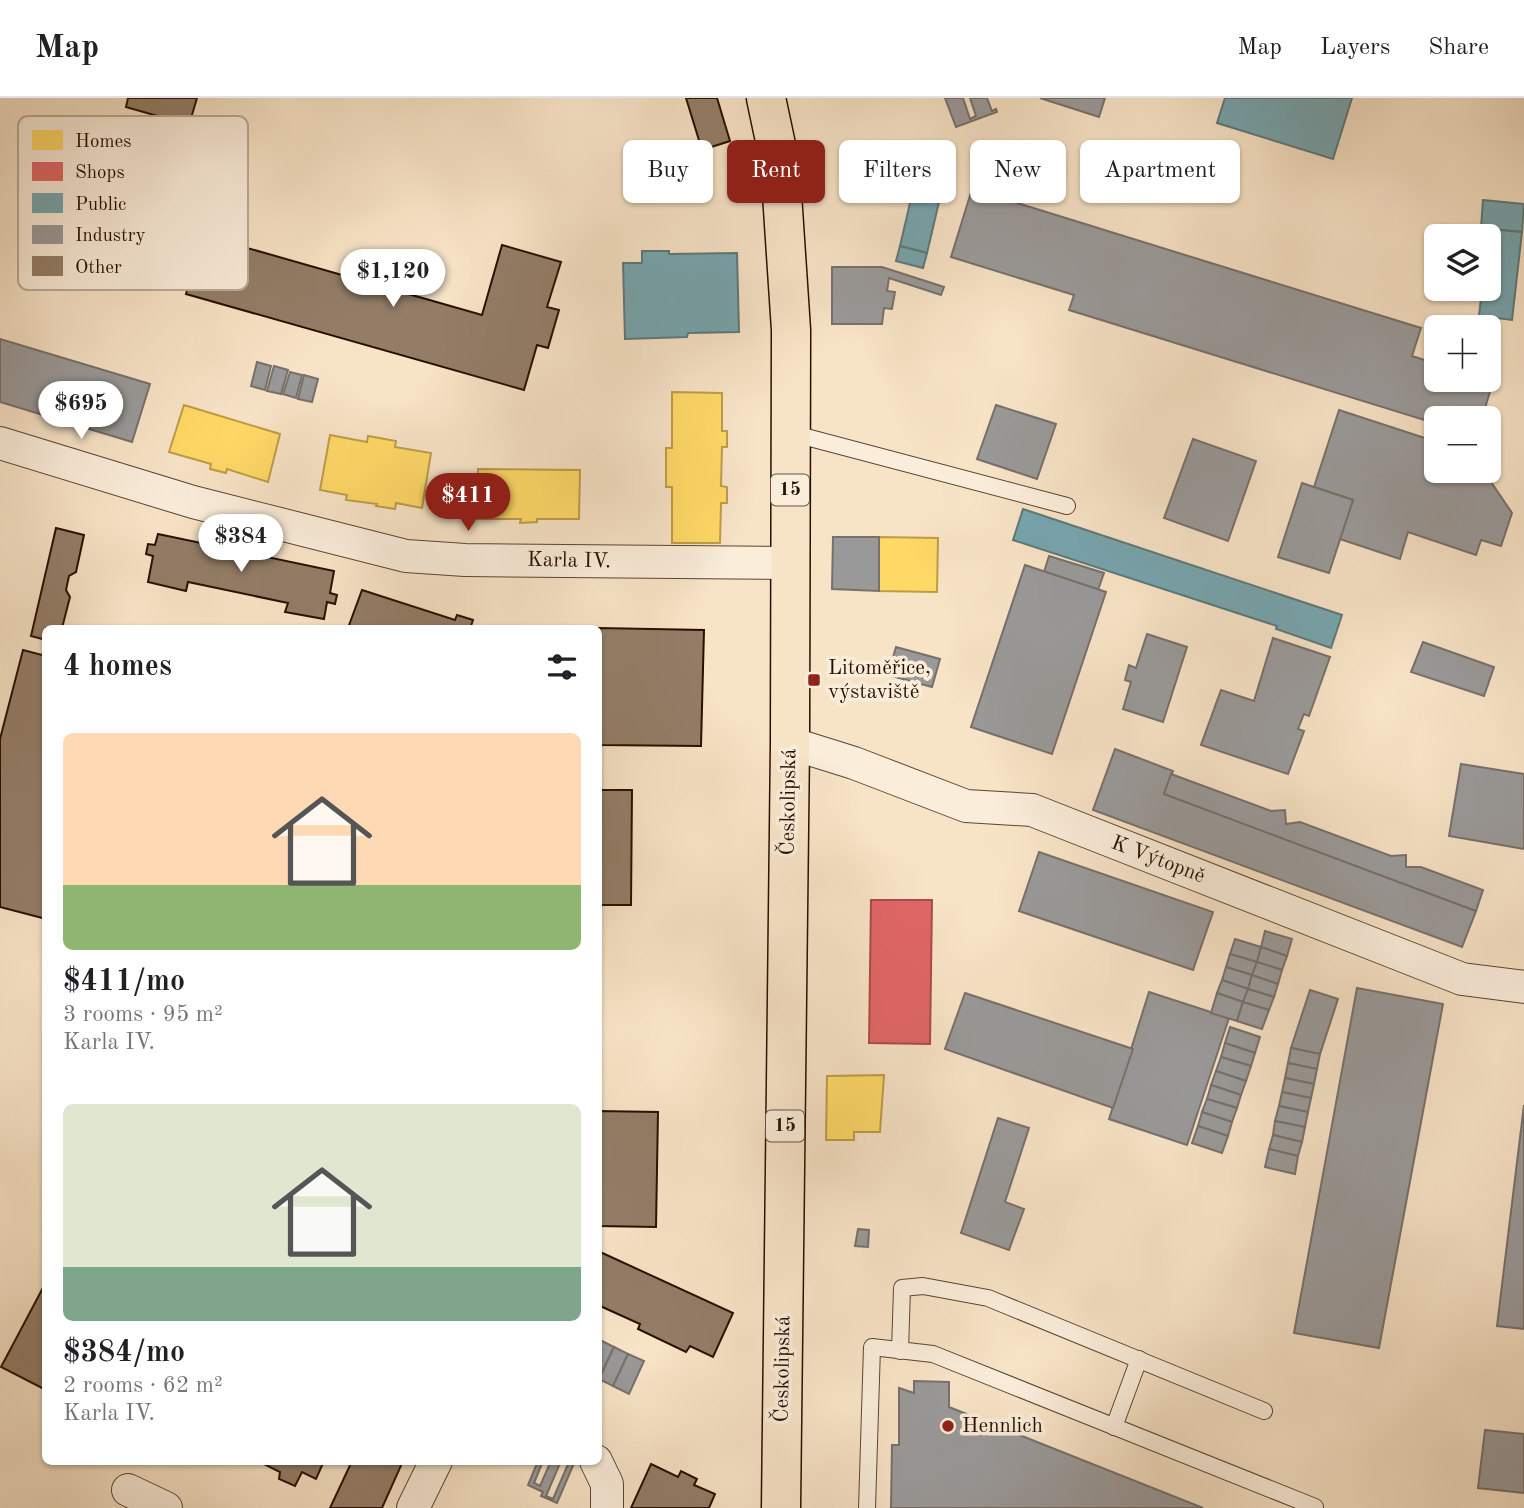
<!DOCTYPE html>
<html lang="en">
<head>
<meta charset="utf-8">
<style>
  body { margin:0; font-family:"Old Standard TT",serif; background:#f6f6f6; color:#202124; height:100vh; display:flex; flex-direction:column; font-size:26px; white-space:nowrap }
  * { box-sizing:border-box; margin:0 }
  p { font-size:23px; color:#757577 }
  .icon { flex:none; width:38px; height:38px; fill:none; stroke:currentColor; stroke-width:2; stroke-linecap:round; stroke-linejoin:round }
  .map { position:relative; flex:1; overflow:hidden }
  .panel { position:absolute; left:42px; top:527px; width:560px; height:840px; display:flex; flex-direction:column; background:#fff; border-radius:10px; box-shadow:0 2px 5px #0004 }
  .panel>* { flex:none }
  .guide { position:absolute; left:623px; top:42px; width:665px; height:63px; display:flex; gap:14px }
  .fabs { position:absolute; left:1424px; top:126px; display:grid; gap:14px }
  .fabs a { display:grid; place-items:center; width:77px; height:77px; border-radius:10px; background:#fff; box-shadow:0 2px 5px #0004; font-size:35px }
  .price { position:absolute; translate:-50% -60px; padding:0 16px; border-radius:24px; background:#fff; color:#222; font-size:23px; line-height:46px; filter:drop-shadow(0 2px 4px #0008) }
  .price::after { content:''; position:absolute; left:50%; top:42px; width:21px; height:16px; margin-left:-10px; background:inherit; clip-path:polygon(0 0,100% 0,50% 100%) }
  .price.selected { background:#8f2418; color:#fff }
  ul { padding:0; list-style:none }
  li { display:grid; align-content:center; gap:14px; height:371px; padding:0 21px }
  li span { display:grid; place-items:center; height:217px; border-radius:10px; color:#555 }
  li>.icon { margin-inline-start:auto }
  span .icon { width:126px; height:126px; fill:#fffc; stroke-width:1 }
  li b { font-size:30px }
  h2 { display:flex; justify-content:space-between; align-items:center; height:84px; padding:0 21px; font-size:30px }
  .pill { padding:0 24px; border-radius:10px; background:#fff; box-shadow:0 2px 5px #0004; font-size:24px; line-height:63px }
  .pill.selected { background:#8f2418; color:#fff }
  header { display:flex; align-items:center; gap:42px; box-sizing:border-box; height:98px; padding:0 35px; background:#fff; border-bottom:2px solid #e0e0e0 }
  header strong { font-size:33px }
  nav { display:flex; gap:38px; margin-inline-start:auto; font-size:24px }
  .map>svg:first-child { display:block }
  .homes { fill:#ffd966; stroke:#be9c47; stroke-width:2 }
  .shops { fill:#e06666; stroke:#a84c47; stroke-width:2 }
  .public { fill:#76a5af; stroke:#5e787a; stroke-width:2 }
  .industry { fill:#999; stroke:#77706b; stroke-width:2 }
  .building { fill:#937d67; stroke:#270f00; stroke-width:2 }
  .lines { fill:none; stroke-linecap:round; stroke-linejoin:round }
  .service-casing { stroke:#5b4432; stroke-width:18 }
  .minor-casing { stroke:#5b4432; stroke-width:34 }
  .primary-casing { stroke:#270f00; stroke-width:41 }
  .service { stroke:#faedda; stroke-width:16 }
  .minor { stroke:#faedda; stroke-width:32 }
  .primary { stroke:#f7e3c6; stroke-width:38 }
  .poi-dot { fill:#8f2418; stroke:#faedda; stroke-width:2.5 }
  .labels { text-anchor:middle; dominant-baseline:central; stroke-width:7; stroke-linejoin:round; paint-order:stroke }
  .shield { fill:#faedda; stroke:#665241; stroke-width:2 }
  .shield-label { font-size:19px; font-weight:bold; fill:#270f00 }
  .street-label { font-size:21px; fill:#270f00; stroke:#faedda }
  .poi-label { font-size:21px; fill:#270f00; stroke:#faedda; text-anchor:start }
  .key { fill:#faedda; stroke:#ba9; stroke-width:2 }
  .key-label { font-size:19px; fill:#270f00 }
</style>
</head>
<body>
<header>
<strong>Map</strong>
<nav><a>Map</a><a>Layers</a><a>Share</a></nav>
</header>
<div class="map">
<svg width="1524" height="1410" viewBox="0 0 1524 1410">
  <rect width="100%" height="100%" fill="#f7e3c6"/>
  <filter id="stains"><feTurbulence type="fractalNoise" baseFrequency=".00286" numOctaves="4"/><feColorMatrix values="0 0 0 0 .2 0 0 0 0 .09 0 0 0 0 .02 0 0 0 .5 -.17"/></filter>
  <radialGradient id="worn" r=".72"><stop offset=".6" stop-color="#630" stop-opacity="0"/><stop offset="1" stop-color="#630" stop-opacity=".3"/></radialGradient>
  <!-- homes -->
  <g class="homes">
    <path d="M672,294L722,295V333H727V349H722L721,388L727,389V405H721L720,445H672V389H666V350H672Z"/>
    <path d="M184,307L280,336L268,384L227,371L226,375L210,371L211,366L169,354Z"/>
    <path d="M330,337L367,344L368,338L396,343L395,349L431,355L422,410L396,405L395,411L376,408L377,406L346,402L347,397L320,392Z"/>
    <path d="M478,371L580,372L579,421H537V424L520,425L521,421H477Z"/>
    <path d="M879,439L938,440L937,494L879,493Z"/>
    <path d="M884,977L880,1034H854V1042H826L827,978Z"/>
  </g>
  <!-- shops -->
  <path class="shops" d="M871,802H932L930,946L869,945Z"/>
  <!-- public -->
  <g class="public">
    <path d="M1225,0H1352L1333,61L1217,25Z"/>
    <path d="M917,75L944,83L927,155L900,148Z"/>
    <path d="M1483,102L1524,106L1522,134L1481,130Z"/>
    <path d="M1489,131L1522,134L1512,222L1479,218L1482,191H1489Z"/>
    <path d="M900,148L927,155L923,170L896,163Z"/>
    <path d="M642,153H669V156L737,155L739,234L688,235L687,239L625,241L623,165H642Z"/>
    <path d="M1023,411L1342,517L1331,550L1276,531L1277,528L1013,442Z"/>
  </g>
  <!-- industry -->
  <g class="industry">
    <path d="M945,0H963L970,21L976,18L970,0H987L992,13L996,11L997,14L956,29Z"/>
    <path d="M1040,0H1105L1099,19Z"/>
    <path d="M972,91L1421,230L1412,258L1437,266V282H1485L1493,284L1482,320H1437V326L1069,212L1074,197L951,159Z"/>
    <path d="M832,169H882L944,189L941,197L889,180L887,193L895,194L892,211L884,210L882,226H832Z"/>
    <path d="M0,241L150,286L132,344L0,304Z"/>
    <path d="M257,264L271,268L265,292L251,288Z"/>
    <path d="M274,268L288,272L281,296L267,293Z"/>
    <path d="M290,274L302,277L296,300L283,296Z"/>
    <path d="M304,277L318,281L312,304L298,301Z"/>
    <path d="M996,307L1056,326L1037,381L977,361Z"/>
    <path d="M1339,312L1437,344V373H1489V362L1494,363L1489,381L1512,415L1501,448L1481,442L1476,457L1408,434L1400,461L1340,441L1353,402L1314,389Z"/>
    <path d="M1193,341L1256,363L1228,443L1164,420Z"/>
    <path d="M1302,385L1353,402L1329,475L1278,459Z"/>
    <path d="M833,439H879V493L832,491Z"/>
    <path d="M1049,458L1104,475L1098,492L1044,474Z"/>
    <path d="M1025,467L1106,494L1052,656L971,629Z"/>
    <path d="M1147,536L1187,549L1163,624L1123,611L1131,584L1125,582L1129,567L1136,570Z"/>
    <path d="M1273,540L1330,559L1309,618L1304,616L1298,631L1304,633L1288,676L1201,647L1221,592L1254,603Z"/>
    <path d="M1423,544L1494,569L1484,598L1411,574Z"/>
    <path d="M896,549L940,561L932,589L888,577Z"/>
    <path d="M1115,651L1173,673L1164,696L1476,813L1462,849L1093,712Z"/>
    <path d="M1461,666L1524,676V751L1449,738Z"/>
    <path d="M1171,676L1271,713L1285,712L1286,726L1300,724L1391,758L1406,757V769H1421L1483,792L1476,813L1164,696Z"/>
    <path d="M1039,754L1213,814L1193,872L1019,813Z"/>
    <path d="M1265,833L1292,841L1287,858L1261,849Z"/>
    <path d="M1235,841L1261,849L1257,864L1230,856Z"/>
    <path d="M1261,849L1287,858L1282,872L1257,864Z"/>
    <path d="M1230,856L1257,864L1252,877L1226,869Z"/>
    <path d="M1257,864L1282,872L1278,886L1252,877Z"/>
    <path d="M1226,869L1252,877L1248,891L1222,882Z"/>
    <path d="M1252,877L1278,886L1274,899L1248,891Z"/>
    <path d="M1222,882L1248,891L1243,904L1217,895Z"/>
    <path d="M1357,890L1443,906L1379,1250L1294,1235Z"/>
    <path d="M1248,891L1274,899L1269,912L1243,904Z"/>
    <path d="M1310,892L1338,901L1320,956L1291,950Z"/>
    <path d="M1149,894L1229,920L1187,1047L1109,1021Z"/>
    <path d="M965,895L1133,951L1113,1010L945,951Z"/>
    <path d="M1217,895L1243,904L1237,923L1211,915Z"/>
    <path d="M1243,904L1269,912L1262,931L1237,923Z"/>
    <path d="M1230,929L1260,939L1255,955L1225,945Z"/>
    <path d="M1225,945L1255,955L1251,968L1221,959Z"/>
    <path d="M1291,950L1320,956L1317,971L1288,965Z"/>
    <path d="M1221,959L1251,968L1246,983L1216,973Z"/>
    <path d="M1288,965L1317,971L1314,986L1285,980Z"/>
    <path d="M1216,973L1246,983L1241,997L1211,987Z"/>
    <path d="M1285,980L1314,986L1311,1000L1282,994Z"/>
    <path d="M1211,987L1241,997L1237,1010L1207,1001Z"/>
    <path d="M1282,994L1311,1000L1308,1014L1279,1008Z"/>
    <path d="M1207,1001L1237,1010L1232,1024L1202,1014Z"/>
    <path d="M1524,1007V1231L1497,1228Z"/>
    <path d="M1279,1008L1308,1014L1305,1029L1275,1023Z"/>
    <path d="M1202,1014L1232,1024L1228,1038L1198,1028Z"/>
    <path d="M998,1020L1029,1030L1005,1104L1024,1111L1009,1152L961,1135Z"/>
    <path d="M1275,1023L1305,1029L1302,1044L1273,1037Z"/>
    <path d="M1198,1028L1228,1038L1222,1055L1192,1045Z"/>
    <path d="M1273,1037L1302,1044L1298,1058L1269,1051Z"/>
    <path d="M1269,1051L1298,1058L1295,1076L1265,1069Z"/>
    <path d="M858,1131L869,1132L868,1149L855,1148Z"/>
    <path d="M600,1242L614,1249L599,1281L598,1246Z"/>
    <path d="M614,1249L628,1256L613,1288L599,1281Z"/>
    <path d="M628,1256L644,1263L629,1296L613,1288Z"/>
    <path d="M914,1283L949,1284V1309L1203,1410H891L892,1347H899V1290L914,1295Z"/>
    <path d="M1485,1332L1524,1336V1395L1478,1390Z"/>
    <path d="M538,1363H543L534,1385L540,1388L551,1363H561L546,1398L553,1401L569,1364L575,1363L557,1405L541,1398L543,1394L528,1387Z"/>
  </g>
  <!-- building -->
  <g class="building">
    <path d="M128,0H197L189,27L126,9Z"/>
    <path d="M686,0H717L730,43L702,52Z"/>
    <path d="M202,137L482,217L502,147L561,164L547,209L559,212L548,250L537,247L524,292L186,196Z"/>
    <path d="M56,430L84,437L76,474L69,478L66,492L70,499L62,530H46V542L31,538Z"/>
    <path d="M158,436L334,473L330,495L337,497L335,506L327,504L324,521L285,514L288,505L188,484L186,493L148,484L153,458L146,456L148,446L155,447Z"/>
    <path d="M362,492L455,522L457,517L473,522L471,528L479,530H348Z"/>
    <path d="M598,530L704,532L701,648L598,647Z"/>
    <path d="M23,552L46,558V821L0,809V641Z"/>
    <path d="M598,692H632L631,807H598Z"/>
    <path d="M598,1013L658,1014L656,1129L598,1128Z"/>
    <path d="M598,1153L733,1215L713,1259L690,1248L686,1254L638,1231L640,1226L598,1207Z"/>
    <path d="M46,1184V1292L1,1269Z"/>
    <path d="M258,1363H324L316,1381L302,1374L295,1388L279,1381L280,1374Z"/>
    <path d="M352,1363H403L382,1410H330Z"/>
    <path d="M651,1366L678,1379L681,1373L697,1381L694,1387L715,1396L709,1410H631Z"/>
  </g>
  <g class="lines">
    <defs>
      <g id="service">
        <path d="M791,335L1067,408"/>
        <path d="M900,1253L902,1190L923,1188L988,1200L1264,1313"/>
        <path d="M1114,1329L1139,1261"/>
        <path d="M867,1410L872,1249L933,1256L1315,1409"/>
      </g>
      <g id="minor">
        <path d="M0,345L193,404L406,458L465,462L790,465"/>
        <path d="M790,645L854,665L966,708L1032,712L1462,881L1524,889"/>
        <path d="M596,1363L607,1386V1410"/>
        <path d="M128,1392L166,1410"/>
        <path d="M413,1410L436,1363"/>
      </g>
      <path id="primary" d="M766,0L780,66L791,232L790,645L781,1410"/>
    </defs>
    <!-- service casing -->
    <use href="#service" class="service-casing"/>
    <!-- minor casing -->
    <use href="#minor" class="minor-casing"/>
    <!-- primary casing -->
    <use href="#primary" class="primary-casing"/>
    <!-- service -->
    <use href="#service" class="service"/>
    <!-- minor -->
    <use href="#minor" class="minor"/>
    <!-- primary -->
    <use href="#primary" class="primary"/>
  </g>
  <!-- markers -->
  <g class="poi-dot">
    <rect x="807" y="575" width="14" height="14" rx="3.5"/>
    <circle cx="948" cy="1328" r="7"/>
  </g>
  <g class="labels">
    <!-- shield labels -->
    <g class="shield">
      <rect x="771" y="376.5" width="38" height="31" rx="5"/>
      <rect x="766" y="1012.5" width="38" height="31" rx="5"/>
    </g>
    <g class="shield-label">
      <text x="790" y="392">15</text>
      <text x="785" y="1028">15</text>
    </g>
    <!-- street labels -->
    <g class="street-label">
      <text transform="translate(569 463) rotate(1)">Karla IV.</text>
      <text transform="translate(789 704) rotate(-89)">Českolipská</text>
      <text transform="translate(1158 762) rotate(21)">K Výtopně</text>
      <text transform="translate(783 1271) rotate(-89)">Českolipská</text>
    </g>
    <!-- poi labels -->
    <g class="poi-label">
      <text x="828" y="570">Litoměřice,<tspan x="828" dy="24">výstaviště</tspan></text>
      <text x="962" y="1328">Hennlich</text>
    </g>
  </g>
  <!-- legend -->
  <rect x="18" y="18" width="230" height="174" rx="10" class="key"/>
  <rect x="32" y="32" width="31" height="20" fill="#ffd966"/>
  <rect x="32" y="64" width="31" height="19" fill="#e06666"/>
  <rect x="32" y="95" width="31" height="20" fill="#76a5af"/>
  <rect x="32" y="127" width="31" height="19" fill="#999"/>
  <rect x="32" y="158" width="31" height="20" fill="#937d67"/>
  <g class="key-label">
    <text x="75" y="49">Homes</text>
    <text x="75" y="80">Shops</text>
    <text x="75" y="112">Public</text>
    <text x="75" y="143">Industry</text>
    <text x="75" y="175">Other</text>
  </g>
  <rect width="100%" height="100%" filter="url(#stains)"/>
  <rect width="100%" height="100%" fill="url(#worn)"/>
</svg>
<div class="fabs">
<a><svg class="icon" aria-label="layers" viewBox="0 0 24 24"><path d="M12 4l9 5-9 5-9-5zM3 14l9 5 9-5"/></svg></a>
<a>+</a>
<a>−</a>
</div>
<b class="price" style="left:393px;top:211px">$1,120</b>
<b class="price" style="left:81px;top:343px">$695</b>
<b class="price selected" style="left:468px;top:435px">$411</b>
<b class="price" style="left:241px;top:476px">$384</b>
<div class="guide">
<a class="pill">Buy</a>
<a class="pill selected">Rent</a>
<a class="pill">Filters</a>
<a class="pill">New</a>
<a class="pill">Apartment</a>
</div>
<section class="panel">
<h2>4 homes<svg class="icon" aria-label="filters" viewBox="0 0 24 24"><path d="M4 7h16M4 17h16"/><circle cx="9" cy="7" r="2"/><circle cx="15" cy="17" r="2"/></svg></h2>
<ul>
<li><span style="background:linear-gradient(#ffd9b3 70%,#8fb573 0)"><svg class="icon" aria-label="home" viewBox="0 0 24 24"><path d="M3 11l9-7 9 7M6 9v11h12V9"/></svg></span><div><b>$411/mo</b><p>3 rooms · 95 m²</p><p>Karla IV.</p></div></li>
<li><span style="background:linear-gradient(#dfe7d0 75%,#7fa58c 0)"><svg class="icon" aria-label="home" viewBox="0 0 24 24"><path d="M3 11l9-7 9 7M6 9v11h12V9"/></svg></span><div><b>$384/mo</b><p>2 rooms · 62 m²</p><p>Karla IV.</p></div></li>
</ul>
</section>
</div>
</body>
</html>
